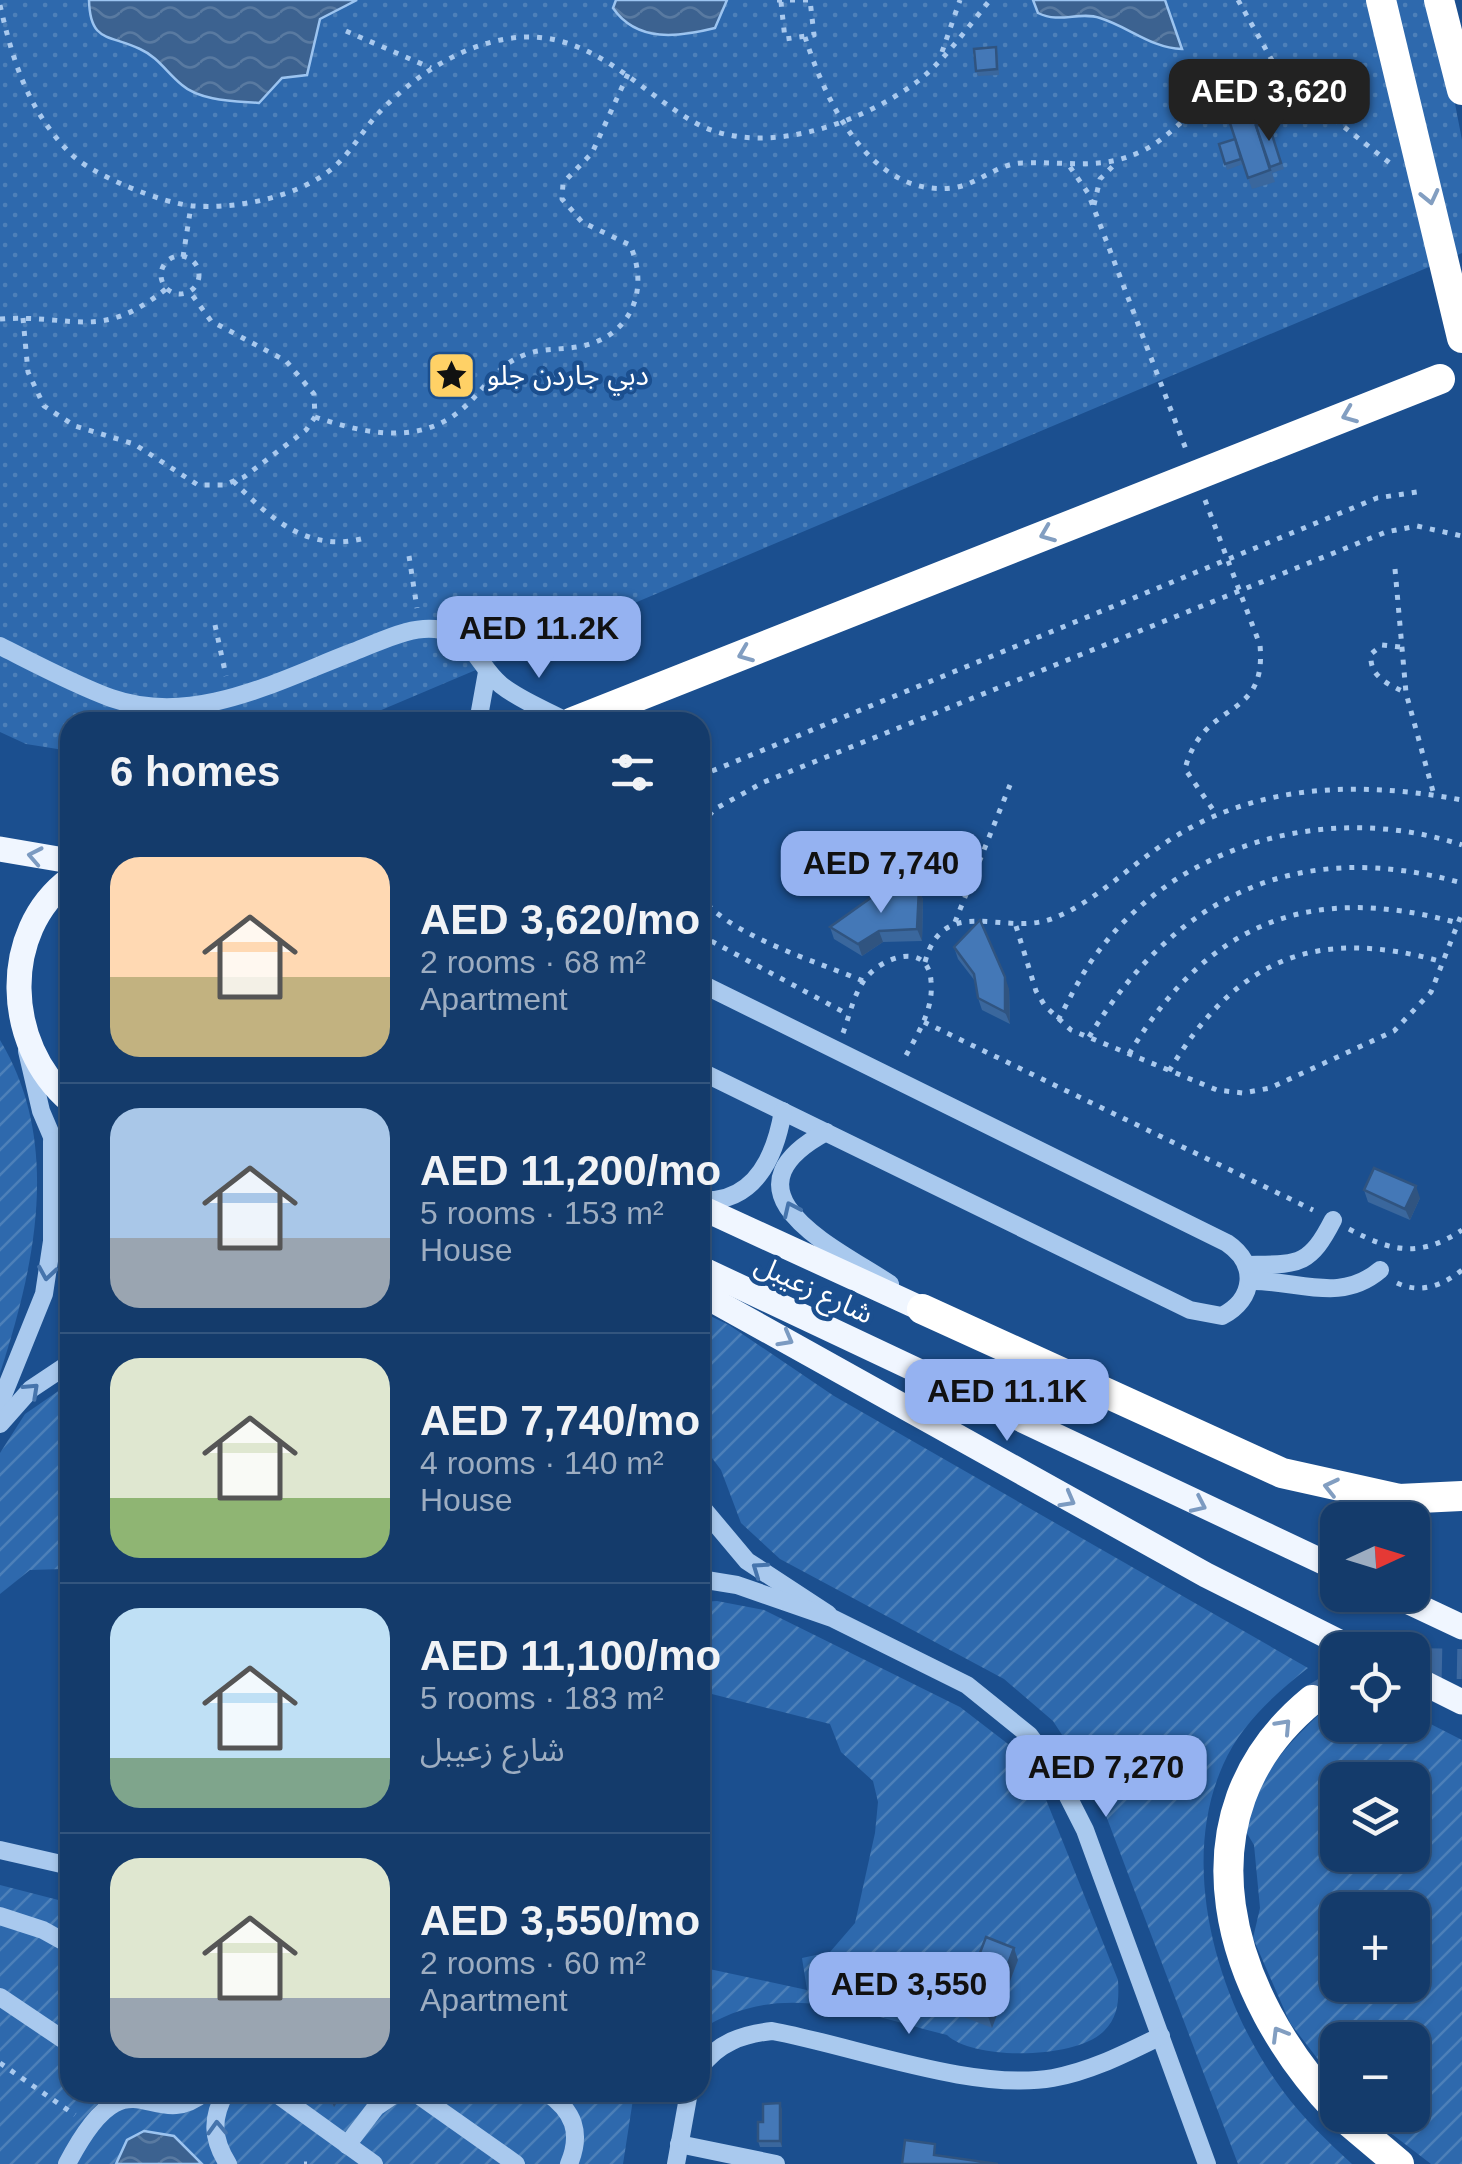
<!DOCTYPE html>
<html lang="en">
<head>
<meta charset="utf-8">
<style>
  body { margin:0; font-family:Helvetica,"Noto Sans Arabic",sans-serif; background:#1d4271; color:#f1f3f6; height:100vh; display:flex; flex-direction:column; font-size:38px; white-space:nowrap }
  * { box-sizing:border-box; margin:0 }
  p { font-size:32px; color:#9dadc1 }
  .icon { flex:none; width:55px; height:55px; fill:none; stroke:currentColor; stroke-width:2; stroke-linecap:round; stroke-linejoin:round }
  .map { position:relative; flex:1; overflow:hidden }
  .panel { position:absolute; left:60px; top:712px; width:650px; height:1390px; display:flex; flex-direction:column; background:#143b6b; border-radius:30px; box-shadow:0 2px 8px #0004,0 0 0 2px #33557e }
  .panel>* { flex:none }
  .needle { width:65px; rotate:86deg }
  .tools { position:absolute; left:1320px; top:1502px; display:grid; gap:20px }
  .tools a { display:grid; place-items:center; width:110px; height:110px; border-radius:20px; background:#143b6b; box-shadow:0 2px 8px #0004,0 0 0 2px #33557e; font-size:50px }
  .price { position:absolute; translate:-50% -85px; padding:0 22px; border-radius:20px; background:#95b2f1; color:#111; font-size:32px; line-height:65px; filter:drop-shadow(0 2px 5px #0008) }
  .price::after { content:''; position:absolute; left:50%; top:60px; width:30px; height:22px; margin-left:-15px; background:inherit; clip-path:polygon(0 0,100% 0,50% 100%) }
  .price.current { background:#222; color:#fff }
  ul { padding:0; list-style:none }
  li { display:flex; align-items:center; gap:30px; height:250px; padding:0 50px }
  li+li { border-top:2px solid #33557e }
  li span { display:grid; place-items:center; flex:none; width:280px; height:200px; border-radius:30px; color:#555 }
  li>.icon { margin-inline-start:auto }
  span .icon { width:120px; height:120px; fill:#fffc; stroke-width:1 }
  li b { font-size:42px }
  h2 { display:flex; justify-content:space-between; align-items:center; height:120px; padding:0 50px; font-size:42px }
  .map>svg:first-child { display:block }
  .park { fill:url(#park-dots) }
  .garden { fill:url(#garden-furrows); fill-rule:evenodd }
  .water { fill:url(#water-waves); stroke:#9cc4f0; stroke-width:2.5 }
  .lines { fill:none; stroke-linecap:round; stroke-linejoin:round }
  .highway-tunnel { stroke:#3d69a0; stroke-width:30; stroke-dasharray:30 15; stroke-linecap:butt }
  .path { stroke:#a9c9ee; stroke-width:5; stroke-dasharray:5 8; stroke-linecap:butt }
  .minor { stroke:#a9c9ee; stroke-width:18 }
  .major { stroke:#f0f6ff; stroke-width:25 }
  .highway { stroke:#fff; stroke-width:30 }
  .wall { fill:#3a679d }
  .shaded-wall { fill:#305480 }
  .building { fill:#4478b7; stroke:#305480; stroke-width:2.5 }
  .oneway { stroke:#829ec1 }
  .oneway2 { stroke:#7b9ac1 }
  .oneway3 { stroke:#4674ac }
  .labels { text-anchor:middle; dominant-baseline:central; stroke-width:9; stroke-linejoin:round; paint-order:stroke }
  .poi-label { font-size:28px; fill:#fff; stroke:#1b4f8f; text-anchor:start }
  .street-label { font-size:28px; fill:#fff; stroke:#1b4f8f }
</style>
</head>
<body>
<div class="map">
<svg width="1462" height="2164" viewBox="0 0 1462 2164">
  <defs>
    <pattern id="park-dots" width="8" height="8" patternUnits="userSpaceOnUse" patternTransform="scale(2.5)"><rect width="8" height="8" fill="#2e69ad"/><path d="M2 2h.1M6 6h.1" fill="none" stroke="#4d80b9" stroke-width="1.8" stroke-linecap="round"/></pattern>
    <pattern id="garden-furrows" width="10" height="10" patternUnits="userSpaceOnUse" patternTransform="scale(2.5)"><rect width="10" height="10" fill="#2e69ad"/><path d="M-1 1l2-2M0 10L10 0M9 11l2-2" fill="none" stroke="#4d80b9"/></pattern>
    <pattern id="water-waves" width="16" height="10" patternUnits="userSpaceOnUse" patternTransform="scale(2.5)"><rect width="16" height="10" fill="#3c6290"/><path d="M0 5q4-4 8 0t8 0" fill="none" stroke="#597aa1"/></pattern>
  </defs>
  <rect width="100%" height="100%" fill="#1b4f8f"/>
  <!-- park -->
  <path class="park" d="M0,0H1435L1462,140V253L353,722H70V751L26,744L0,732Z"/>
  <!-- garden -->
  <g class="garden">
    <path d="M0,1040C62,1143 35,1266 0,1373Z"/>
    <path d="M700,1311L729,1325L834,1396L1308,1668C1274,1695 1241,1724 1223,1765C1177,1868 1219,2005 1283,2091C1302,2117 1328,2142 1352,2164H1238L1094,1784L1053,1721L1004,1679L780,1559L741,1523L721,1470L700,1442Z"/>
    <path d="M70,1383V1544L58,1547L63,1569L30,1570L0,1594V1453L25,1414Z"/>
    <path d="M717,1601L764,1610L960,1707L1012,1747L1041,1787L1118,1980C1119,1999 1119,2016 1104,2031C1077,2059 974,2061 947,2035C861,2014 782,1977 700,2030V1967L807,1990L802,1958L830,1952L855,1923L875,1833L878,1802L873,1781L841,1752L830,1724L700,1691V1602Z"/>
    <path d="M1335,1700L1338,1725H1412L1413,1715L1462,1740V2164H1431L1367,2115H1412V2040H1338L1337,2084L1290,2023L1253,1938L1260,1908L1254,1845L1242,1825C1261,1771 1292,1738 1335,1700ZM1338,1780H1412V1855H1338ZM1338,1910H1412V1985H1338Z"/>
    <path d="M0,1885L70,1903V2092L634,2093L623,2164H0Z"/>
  </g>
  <!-- water -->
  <g class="water">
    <path d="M89,0H357L320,19L307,75L282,78L259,103C236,101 200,101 182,85C167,73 158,57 140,49C109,34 90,43 89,0Z"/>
    <path d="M616,0H727L715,28C679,37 637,43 613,8Z"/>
    <path d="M1033,0H1165L1182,49C1151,48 1129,27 1100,18C1079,11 1060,24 1038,13Z"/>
    <path d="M144,2131L174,2136L202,2164H116L127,2140Z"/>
  </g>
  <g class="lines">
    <!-- highway-tunnel -->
    <g class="highway-tunnel">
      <path d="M1412,1663L1462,1664"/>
      <path d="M1312,1700L1338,1685"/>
    </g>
    <!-- path -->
    <g class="path">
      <path d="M777,0H810L814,35L785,39L781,2"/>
      <path d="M1238,0L1282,78L1391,164"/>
      <path d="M0,5C13,62 28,110 70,153C91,175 164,204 194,206C235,209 291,198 325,174C347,159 358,137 375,117C412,76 468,39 525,37C593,35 639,90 692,121C758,160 857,125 914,84C942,64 968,27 990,0"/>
      <path d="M346,31L431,68"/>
      <path d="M805,37C826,102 870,197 952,188C978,185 997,163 1023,163C1067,161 1101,171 1142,151C1170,138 1189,110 1216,97C1236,87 1260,83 1282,78"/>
      <path d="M942,52L960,0"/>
      <path d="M1070,167L1088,193L1187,452"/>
      <path d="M1094,205L1100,179L1116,163"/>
      <circle cx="180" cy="275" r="19"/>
      <path d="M183,257L191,206"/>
      <path d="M23,318L28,372L44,406L75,426L134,444L198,485H224L244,477L306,430L315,417L314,394L286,361L211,321L190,292"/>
      <path d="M0,319C76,314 99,342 166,289"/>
      <path d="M315,417C363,433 418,446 461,410C483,392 495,366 524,355C541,348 559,350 577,347C629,339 651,292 630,245L582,222L562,199L563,183L592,153L628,74"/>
      <path d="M233,481C269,517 306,552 361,539"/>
      <path d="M1205,500L1260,645C1267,723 1204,697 1185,769L1216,814"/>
      <path d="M409,556L417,608"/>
      <path d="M1395,569L1406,693L1434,795"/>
      <path d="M215,625L226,676"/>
      <path d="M1400,647L1382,645L1371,654C1369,677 1388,684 1406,693"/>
      <path d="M700,776L1377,498L1423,491"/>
      <path d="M700,825L715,809L764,782L1386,532L1417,526L1462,536"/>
      <path d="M700,894C721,933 821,963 863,981"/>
      <path d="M955,922L1010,785"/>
      <path d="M1016,926L1036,991L1045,1006L1071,1030L1217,1090L1243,1093L1270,1088L1394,1031L1431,992L1462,913"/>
      <path d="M700,935L849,1015"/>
      <path d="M925,962C944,892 1005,938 1054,918C1092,903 1122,873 1155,850C1247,783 1355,780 1462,800"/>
      <path d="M1058,1020C1068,1002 1077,983 1088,966C1169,844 1327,800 1462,845"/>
      <path d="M924,1022L1313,1210"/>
      <path d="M843,1033C849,1017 853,997 863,982C878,958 928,939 931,981C934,1011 916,1036 903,1061"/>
      <path d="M1089,1037C1176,895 1298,837 1462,883"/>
      <path d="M1129,1054C1208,922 1310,882 1458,923"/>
      <path d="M1169,1071C1237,958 1316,926 1443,962"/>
      <path d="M1349,1229C1392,1252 1420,1258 1462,1230"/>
      <path d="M1397,1283C1420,1294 1442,1286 1462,1270"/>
      <path d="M0,2063L75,2115"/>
      <path d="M304,2164H307"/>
    </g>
    <!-- minor -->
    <g class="minor">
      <path d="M0,646C36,664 73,684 111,698C194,727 277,681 353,652C380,642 412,624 441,630C473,637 479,667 501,685C521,701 546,710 568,722"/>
      <path d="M478,722L487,672"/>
      <path d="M700,983L1227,1243C1258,1264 1255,1299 1222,1316L1190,1310L700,1071"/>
      <path d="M27,1051L41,1111L70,1179"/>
      <path d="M826,1132C712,1194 840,1250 890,1284"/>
      <path d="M700,1200C754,1204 775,1158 783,1111"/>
      <path d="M1248,1265C1298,1264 1309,1267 1333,1220"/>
      <path d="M1251,1281C1298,1280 1340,1304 1380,1270"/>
      <path d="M0,1403L44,1294L52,1241V1141"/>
      <path d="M0,1424L31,1389L70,1363"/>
      <path d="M700,1505L747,1561L828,1614"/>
      <path d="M700,1579L737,1585L832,1618L967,1685L1029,1735L1053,1767L1085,1830L1207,2164"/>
      <path d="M0,1850L70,1866"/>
      <path d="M0,1916L43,1930L70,1945"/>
      <path d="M0,1997L70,2044"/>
      <path d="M700,2068C717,2043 743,2034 772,2031C854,2046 973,2092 1053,2078C1092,2071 1126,2053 1161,2036"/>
      <path d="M226,2092C211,2118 212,2139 228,2164"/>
      <path d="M274,2092L374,2164"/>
      <path d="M414,2092L516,2164"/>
      <path d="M546,2092C574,2111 582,2133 569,2164"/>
      <path d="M679,2144L776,2164"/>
      <path d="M347,2145L376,2107L398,2092"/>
      <path d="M67,2164C130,2043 150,2137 205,2092"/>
      <path d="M676,2164L689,2092"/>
    </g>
    <!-- major -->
    <g class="major">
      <path d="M0,849L70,861"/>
      <path d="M70,879C0,931 4,1045 70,1101"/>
      <path d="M700,1207L922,1309"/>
      <path d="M700,1268L1338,1569"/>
      <path d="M700,1293L1206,1575L1355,1650"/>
      <path d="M1394,1595L1462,1627"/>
      <path d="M1412,1677L1462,1702"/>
    </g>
    <!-- highway -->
    <g class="highway">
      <path d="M1381,0L1462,338"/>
      <path d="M1439,0L1462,90"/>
      <path d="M573,722L1440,379"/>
      <path d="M922,1309L1282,1473L1399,1499L1462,1496"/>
      <path d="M1312,1700C1171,1816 1228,1996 1338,2111"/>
      <path d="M1341,2115L1399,2164"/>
    </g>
  </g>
  <!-- wall -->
  <g class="wall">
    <path d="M998,53L999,75L978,76L976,71Z"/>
    <path d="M1268,122L1284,169L1272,173L1275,182L1252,189L1243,164L1227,170L1225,164L1235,139L1257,126Z"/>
    <path d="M919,888L923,900L922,941L883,942L862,956L834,939L830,927Z"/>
    <path d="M954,947L1009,989L1010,1024L982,1010L978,998L975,981L958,959Z"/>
    <path d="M1364,1190L1420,1198L1410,1220L1368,1202Z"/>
    <path d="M1018,1960L992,2028L964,2017L960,2005Z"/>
    <path d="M313,2092H344L334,2107Z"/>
    <path d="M782,2109V2147H760L758,2141L763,2122Z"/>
  </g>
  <!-- shaded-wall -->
  <g class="shaded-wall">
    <path d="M919,888L923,900L922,941L917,929Z"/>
    <path d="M879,931L883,942L862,956L858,944Z"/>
    <path d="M1005,977L1009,989L1010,1024L1005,1012Z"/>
    <path d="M1416,1186L1420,1198L1410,1220L1405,1209Z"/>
    <path d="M1014,1948L1018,1960L992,2028L988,2016Z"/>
    <path d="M328,2092H344L334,2107Z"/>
    <path d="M780,2103L782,2109V2147L780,2141Z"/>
  </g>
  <!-- building -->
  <g class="building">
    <path d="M996,47L997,69L976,71L974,49Z"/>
    <path d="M1248,100L1270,170L1248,178L1225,108Z"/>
    <path d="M1268,122L1281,163L1270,167L1256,126Z"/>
    <path d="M1235,139L1241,159L1225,164L1219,144Z"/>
    <path d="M919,888L917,929L879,931L858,944L830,927L872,897Z"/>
    <path d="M980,920L1005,977V1012L978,998L974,974L954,947Z"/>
    <path d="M1374,1168L1416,1186L1405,1209L1364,1190Z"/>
    <path d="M986,1937L1014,1948L988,2016L960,2005Z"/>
    <path d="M780,2103V2141H758V2122H763V2104Z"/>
    <path d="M905,2140L935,2144L934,2155L998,2164H902Z"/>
  </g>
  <!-- one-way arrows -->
  <defs><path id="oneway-chevron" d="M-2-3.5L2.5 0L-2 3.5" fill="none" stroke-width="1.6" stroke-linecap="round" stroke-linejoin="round" transform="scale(2.5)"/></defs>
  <g class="oneway">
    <use href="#oneway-chevron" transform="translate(1430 197) rotate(77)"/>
    <use href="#oneway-chevron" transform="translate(1349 415) rotate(158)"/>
    <use href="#oneway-chevron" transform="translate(1047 534) rotate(158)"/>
    <use href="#oneway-chevron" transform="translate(745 654) rotate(158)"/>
    <use href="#oneway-chevron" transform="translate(1331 1487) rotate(-167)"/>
    <use href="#oneway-chevron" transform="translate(1284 1726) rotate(-47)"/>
    <use href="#oneway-chevron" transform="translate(1279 2034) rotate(-121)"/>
  </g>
  <g class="oneway2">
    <use href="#oneway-chevron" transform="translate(35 856) rotate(-169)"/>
    <use href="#oneway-chevron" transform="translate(786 1339) rotate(29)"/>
    <use href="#oneway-chevron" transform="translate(1068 1500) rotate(29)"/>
    <use href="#oneway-chevron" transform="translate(1199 1505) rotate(25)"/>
  </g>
  <g class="oneway3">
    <use href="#oneway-chevron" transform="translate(791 1209) rotate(-115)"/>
    <use href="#oneway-chevron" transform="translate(47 1273) rotate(99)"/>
    <use href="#oneway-chevron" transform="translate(32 1390) rotate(-43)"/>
    <use href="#oneway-chevron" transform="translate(759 1569) rotate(-145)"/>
    <use href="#oneway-chevron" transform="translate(217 2128) rotate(-92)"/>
  </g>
  <!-- icons -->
  <defs>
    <symbol id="sight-square" viewBox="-11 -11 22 22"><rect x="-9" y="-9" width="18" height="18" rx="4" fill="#ffd166" stroke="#1b4f8f"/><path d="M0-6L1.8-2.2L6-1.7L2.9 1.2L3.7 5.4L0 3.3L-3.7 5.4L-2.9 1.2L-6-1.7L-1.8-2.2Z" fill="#111"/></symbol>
  </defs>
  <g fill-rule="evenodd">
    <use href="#sight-square" x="424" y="348" width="55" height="55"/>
  </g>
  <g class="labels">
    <!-- poi labels -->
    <g class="poi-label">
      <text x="487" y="375">دبي جاردن جلو</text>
    </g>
    <!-- street labels -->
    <g class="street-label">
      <text transform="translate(814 1289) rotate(25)">شارع زعيبل</text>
    </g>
  </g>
</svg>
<div class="tools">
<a><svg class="needle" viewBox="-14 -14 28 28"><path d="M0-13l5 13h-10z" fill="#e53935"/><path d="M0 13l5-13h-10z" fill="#9dadc1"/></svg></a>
<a><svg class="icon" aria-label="locate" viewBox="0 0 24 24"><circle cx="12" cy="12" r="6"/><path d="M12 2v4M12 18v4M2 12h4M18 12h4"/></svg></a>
<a><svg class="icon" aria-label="layers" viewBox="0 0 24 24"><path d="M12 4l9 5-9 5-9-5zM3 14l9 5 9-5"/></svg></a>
<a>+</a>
<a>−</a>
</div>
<b class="price current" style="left:1269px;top:144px">AED 3,620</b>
<b class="price" style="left:539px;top:681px">AED 11.2K</b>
<b class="price" style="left:881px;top:916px">AED 7,740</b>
<b class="price" style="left:1007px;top:1444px">AED 11.1K</b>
<b class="price" style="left:1106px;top:1820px">AED 7,270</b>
<b class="price" style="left:909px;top:2037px">AED 3,550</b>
<section class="panel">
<h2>6 homes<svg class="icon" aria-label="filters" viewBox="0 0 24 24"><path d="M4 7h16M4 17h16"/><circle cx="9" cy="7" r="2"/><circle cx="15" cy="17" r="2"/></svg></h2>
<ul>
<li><span style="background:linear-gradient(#ffd9b3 60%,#c2b280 0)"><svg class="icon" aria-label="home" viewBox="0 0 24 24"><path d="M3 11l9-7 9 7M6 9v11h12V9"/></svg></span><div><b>AED 3,620/mo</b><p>2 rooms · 68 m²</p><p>Apartment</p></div></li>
<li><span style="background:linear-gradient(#a9c7e8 65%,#9aa5b1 0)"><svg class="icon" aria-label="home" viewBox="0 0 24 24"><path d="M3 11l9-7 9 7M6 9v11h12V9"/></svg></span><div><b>AED 11,200/mo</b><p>5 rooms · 153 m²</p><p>House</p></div></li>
<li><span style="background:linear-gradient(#dfe7d0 70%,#8fb573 0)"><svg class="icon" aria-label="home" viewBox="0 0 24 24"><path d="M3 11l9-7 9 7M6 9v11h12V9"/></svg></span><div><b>AED 7,740/mo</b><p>4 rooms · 140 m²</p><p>House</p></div></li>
<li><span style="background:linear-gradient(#bfe0f5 75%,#7fa58c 0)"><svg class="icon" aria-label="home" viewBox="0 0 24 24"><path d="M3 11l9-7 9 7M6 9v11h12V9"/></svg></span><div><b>AED 11,100/mo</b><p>5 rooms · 183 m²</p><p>شارع زعيبل</p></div></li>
<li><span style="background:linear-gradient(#dfe7d0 70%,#9aa5b1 0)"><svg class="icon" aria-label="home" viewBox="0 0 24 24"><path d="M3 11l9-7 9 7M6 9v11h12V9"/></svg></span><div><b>AED 3,550/mo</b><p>2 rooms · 60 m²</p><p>Apartment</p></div></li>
</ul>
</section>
</div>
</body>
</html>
